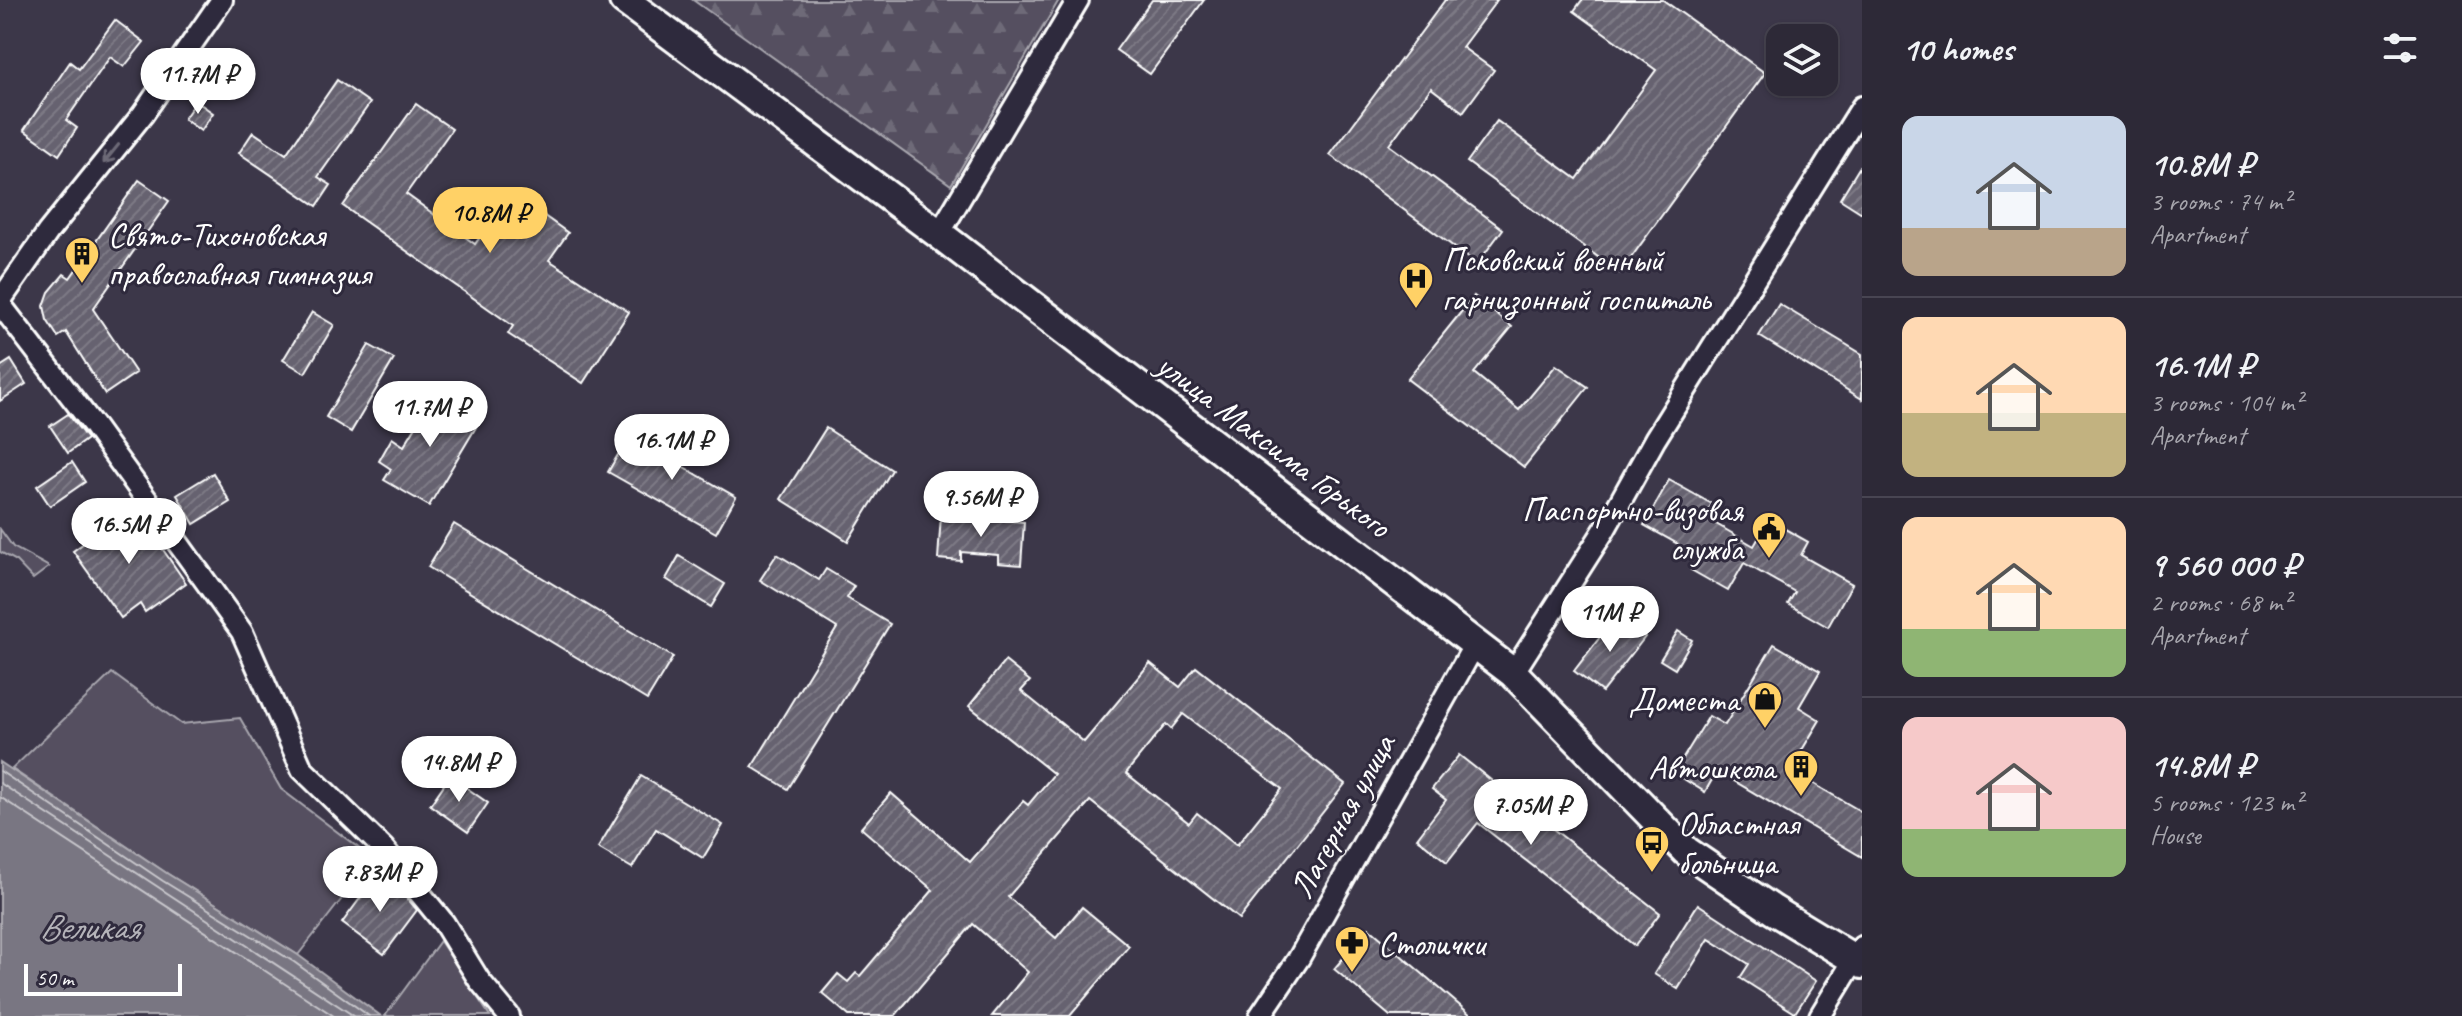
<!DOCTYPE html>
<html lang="en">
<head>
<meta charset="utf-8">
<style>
  body { margin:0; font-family:Caveat,sans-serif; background:#393542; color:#f1f3f6; height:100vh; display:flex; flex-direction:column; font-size:30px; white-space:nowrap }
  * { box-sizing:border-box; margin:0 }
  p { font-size:26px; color:#a7a6ad }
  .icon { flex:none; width:44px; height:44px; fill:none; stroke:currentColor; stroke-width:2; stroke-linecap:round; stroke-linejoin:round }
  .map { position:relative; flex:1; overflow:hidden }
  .side { display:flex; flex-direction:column; background:#2d2937; width:600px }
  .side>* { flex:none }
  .tools { position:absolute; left:1766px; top:24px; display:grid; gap:16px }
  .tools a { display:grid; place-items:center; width:72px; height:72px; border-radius:16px; background:#2d2937; box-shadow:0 2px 6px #0004,0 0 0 2px #484552; font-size:40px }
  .scale { position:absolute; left:24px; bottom:20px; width:158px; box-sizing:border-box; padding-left:8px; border:4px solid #fff; border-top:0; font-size:22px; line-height:28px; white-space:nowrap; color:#fff; -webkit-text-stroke:6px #2f2a3d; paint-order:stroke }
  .price { position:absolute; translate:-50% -68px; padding:0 18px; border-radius:28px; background:#fff; color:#222; font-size:26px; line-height:52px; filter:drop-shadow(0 2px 4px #0008) }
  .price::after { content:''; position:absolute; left:50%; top:48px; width:24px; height:18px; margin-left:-12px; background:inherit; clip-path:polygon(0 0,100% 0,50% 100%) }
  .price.current { background:#ffd166; color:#111 }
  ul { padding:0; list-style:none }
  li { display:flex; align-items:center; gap:24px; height:200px; padding:0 40px }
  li+li { border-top:2px solid #484552 }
  li span { display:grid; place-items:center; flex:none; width:224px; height:160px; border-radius:16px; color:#555 }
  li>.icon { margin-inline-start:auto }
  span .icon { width:96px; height:96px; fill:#fffc; stroke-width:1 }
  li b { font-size:34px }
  h2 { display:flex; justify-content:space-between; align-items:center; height:96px; padding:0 40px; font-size:34px }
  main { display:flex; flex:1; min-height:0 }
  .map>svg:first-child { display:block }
  .grass { fill:#555060; stroke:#aaa8b0; stroke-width:2 }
  .forest { fill:url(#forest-firs); stroke:#aaa8b0; stroke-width:2 }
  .water { fill:#797682; stroke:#afadb4; stroke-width:2 }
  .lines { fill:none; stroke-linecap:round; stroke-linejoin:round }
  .shore { stroke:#c9c8cd; stroke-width:2 }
  .building { fill:url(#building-hatch); stroke:#fff; stroke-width:2; fill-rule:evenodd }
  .street-casing { stroke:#fff; stroke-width:26 }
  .secondary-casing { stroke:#fff; stroke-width:34 }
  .street { stroke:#2f2a3d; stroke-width:20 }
  .secondary { stroke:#2f2a3d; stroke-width:28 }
  .oneway { stroke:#6d6a77 }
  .labels { text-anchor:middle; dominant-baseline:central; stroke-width:6; stroke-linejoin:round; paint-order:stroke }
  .poi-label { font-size:34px; fill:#fff; stroke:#2f2a3d; text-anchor:start }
  .street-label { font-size:34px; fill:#fff; stroke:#2f2a3d }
  .water-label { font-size:36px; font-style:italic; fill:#b5b4ba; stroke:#2f2a3d }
</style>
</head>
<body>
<main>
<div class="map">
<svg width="1862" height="1016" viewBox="0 0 1862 1016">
  <defs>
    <pattern id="forest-firs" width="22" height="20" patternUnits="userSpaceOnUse" patternTransform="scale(2)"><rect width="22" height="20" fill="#555060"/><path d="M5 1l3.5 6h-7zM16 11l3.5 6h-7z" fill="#6e6a78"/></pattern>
    <pattern id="building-hatch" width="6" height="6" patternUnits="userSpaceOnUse" patternTransform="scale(2)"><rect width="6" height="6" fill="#666270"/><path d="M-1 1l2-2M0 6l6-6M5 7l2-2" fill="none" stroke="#7d7a85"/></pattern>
  </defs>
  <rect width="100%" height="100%" fill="#3c3749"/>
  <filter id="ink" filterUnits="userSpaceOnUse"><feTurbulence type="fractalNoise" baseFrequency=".0125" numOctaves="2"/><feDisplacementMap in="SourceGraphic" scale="16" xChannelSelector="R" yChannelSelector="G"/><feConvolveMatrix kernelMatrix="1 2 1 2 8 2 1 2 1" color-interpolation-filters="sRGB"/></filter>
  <g filter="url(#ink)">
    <!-- grass -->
    <g class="grass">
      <path d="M0,529L13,547L49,567L33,579L15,560L0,552Z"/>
      <path d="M112,673L181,724L240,718L281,789L373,859L298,955L168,874L12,769Z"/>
      <path d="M440,941L490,1016H385Z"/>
    </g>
    <!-- forest -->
    <path class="forest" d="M693,0H1059L951,185Z"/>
    <!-- water -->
    <path class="water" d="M0,762L168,874L298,955L381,1016H0Z"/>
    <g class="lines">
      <!-- shore -->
      <g class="shore">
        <path d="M0,771L163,881L294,962L369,1016"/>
        <path d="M0,783L354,1016"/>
        <path d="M0,797L334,1016"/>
      </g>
    </g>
    <!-- building -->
    <g class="building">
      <path d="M1152,0H1204L1150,74L1116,50Z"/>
      <path d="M1445,0H1497L1462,47L1494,70L1463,112L1431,88L1389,145L1503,229L1477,264L1330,155Z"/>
      <path d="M1582,0H1663L1765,73L1620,273L1467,162L1497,121L1577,179L1656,70L1574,11Z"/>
      <path d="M115,20L144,42L124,67L110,57L66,120L77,128L59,155L24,130L70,62L79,69Z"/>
      <path d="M230,52L247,64L235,82L218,70Z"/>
      <path d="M337,80L370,103L318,177L331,185L317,206L239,153L253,132L286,154Z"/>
      <path d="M196,101L213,113L201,131L184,119Z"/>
      <path d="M416,104L452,129L406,194L475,244L512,193L568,233L549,260L629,312L583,383L508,334L513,326L343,206Z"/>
      <path d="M1862,163V213L1840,199Z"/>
      <path d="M139,180L169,201L93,309L136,373L105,394L66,332L58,337L47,320L44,306L49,292L64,274L70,278Z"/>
      <path d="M1474,296L1512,327L1474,373L1519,410L1556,365L1588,387L1524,467L1407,379Z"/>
      <path d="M1779,304L1862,354V399L1759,336Z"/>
      <path d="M312,312L334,325L305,373L283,360Z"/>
      <path d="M369,345L394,359L351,432L326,417Z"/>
      <path d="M11,360L26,384L0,401V367Z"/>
      <path d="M438,390L482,417L429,506L384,480L391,469L379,461L392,438L404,446Z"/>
      <path d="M68,414L87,439L68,453L50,426Z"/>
      <path d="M826,428L892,470L848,541L781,499Z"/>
      <path d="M629,436L655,450L661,440L688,456L682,466L736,497L716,533L608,472Z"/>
      <path d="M72,462L85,482L50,506L37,486Z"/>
      <path d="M213,473L230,502L194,524L177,495Z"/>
      <path d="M1669,480L1712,504L1704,517L1754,546L1769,520L1808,542L1801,555L1852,584L1828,627L1788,604L1795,592L1744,563L1728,591L1691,570L1699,556L1644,525Z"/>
      <path d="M130,510L155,544L157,541L186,583L145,612L140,604L121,618L73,551Z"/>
      <path d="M941,515L1024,522L1021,565L998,563V555L961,552V561L938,559Z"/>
      <path d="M454,524L673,657L647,700L428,567Z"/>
      <path d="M777,554L819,580L826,569L854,586L847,598L890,624L788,789L752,767L837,628L760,580Z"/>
      <path d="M679,556L725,584L711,607L666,579Z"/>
      <path d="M1617,615L1645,637L1602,692L1574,671Z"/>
      <path d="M1678,631L1692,640L1675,669L1660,660Z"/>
      <path d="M1774,644L1820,671L1799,707L1820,720L1790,770L1862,812V857L1717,771L1705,792L1674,773L1709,716L1725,725Z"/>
      <path d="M1005,661L1030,681L1021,691L1084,742L1150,663L1180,687L1196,667L1345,784L1239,919L1090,801L1008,897L1056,938L1082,907L1129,946L1070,1016H992L1028,972L973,924L895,1016H849L822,993L838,974L848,982L856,973L860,976L933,890L861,828L891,793L970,862L1023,801L1028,805L1054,774L969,706ZM1183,714L1282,789L1237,845L1197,813L1189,823L1126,773L1166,724L1171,729Z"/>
      <path d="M1459,755L1660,913L1635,946L1478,823L1447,862L1417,838L1446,800L1432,789Z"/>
      <path d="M450,776L488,803L468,832L430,805Z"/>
      <path d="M641,776L723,825L703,858L656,829L632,868L598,848Z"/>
      <path d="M378,874L402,892L417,910L384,954L342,923Z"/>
      <path d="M1698,904L1816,981L1795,1013L1740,978L1749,964L1709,939L1678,989L1654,974Z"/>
      <path d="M1369,928L1472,1016H1390L1334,969Z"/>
    </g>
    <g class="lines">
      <defs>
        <g id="street">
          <path d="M939,234L1078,0"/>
          <path d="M0,301L48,232L143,114L222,0"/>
          <path d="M0,304L93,425L242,632L302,769L383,848L444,923L479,980L509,1016"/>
          <path d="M1513,673L1605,529L1655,439L1862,107"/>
          <path d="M1260,1016L1299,958L1475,644"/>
          <path d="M1820,1016L1862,947"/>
        </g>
        <path id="secondary" d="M624,0L939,234L1513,673L1686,851L1773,910L1862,964"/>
      </defs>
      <!-- street casing -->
      <use href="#street" class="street-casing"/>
      <!-- secondary casing -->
      <use href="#secondary" class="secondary-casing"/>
      <!-- street -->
      <use href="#street" class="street"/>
      <!-- secondary -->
      <use href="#secondary" class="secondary"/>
    </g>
    <!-- one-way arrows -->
    <defs><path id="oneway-shaft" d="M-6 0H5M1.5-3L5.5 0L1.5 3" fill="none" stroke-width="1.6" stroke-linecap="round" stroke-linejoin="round" transform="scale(2)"/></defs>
    <use class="oneway" href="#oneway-shaft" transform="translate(111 154) rotate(129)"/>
  </g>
  <!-- icons -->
  <defs>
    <symbol id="building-pin" viewBox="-11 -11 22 30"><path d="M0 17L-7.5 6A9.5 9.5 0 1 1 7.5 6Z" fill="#ffd166" stroke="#2f2a3d"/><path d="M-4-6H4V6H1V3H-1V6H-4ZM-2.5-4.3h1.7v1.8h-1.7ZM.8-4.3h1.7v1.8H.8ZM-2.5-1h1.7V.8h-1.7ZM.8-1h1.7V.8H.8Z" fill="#111"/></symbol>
    <symbol id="hospital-pin" viewBox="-11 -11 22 30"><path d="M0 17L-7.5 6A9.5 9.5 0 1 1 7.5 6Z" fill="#ffd166" stroke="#2f2a3d"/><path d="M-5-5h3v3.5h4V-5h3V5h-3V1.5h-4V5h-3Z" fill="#111"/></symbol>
    <symbol id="civic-pin" viewBox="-11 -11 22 30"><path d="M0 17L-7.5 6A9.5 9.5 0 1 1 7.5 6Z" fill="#ffd166" stroke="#2f2a3d"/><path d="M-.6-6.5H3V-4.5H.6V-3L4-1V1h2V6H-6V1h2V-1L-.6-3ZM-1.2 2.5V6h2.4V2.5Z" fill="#111"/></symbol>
    <symbol id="shop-pin" viewBox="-11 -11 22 30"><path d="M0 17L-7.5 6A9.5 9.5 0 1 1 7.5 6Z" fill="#ffd166" stroke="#2f2a3d"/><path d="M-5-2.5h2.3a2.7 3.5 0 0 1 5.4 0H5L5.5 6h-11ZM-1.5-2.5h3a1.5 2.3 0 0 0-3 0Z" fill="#111"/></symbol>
    <symbol id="bus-pin" viewBox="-11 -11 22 30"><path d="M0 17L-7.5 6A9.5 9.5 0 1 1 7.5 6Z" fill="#ffd166" stroke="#2f2a3d"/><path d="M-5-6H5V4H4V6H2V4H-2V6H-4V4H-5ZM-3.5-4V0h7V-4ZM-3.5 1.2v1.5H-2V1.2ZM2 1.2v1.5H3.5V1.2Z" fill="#111"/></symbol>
    <symbol id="pharmacy-pin" viewBox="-11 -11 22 30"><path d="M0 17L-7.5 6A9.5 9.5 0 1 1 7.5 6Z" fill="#ffd166" stroke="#2f2a3d"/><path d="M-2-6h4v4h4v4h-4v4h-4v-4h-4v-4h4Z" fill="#111"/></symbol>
  </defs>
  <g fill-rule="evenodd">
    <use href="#building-pin" x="62" y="234" width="40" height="54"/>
    <use href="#hospital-pin" x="1396" y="259" width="40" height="54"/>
    <use href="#civic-pin" x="1749" y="509" width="40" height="54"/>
    <use href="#shop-pin" x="1745" y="679" width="40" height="54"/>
    <use href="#building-pin" x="1781" y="747" width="40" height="54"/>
    <use href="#bus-pin" x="1632" y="823" width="40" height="54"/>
    <use href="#pharmacy-pin" x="1332" y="923" width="40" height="54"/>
  </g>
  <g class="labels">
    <!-- poi labels -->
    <g class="poi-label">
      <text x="108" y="234">Свято-Тихоновская<tspan x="108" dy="39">православная гимназия</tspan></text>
      <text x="1442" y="259">Псковский военный<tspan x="1442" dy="39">гарнизонный госпиталь</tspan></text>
      <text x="1743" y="509" text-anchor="end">Паспортно-визовая<tspan x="1743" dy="39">служба</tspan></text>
      <text x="1739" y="699" text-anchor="end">Доместа</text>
      <text x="1775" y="767" text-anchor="end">Автошкола</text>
      <text x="1678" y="823">Областная<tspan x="1678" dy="39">больница</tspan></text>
      <text x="1378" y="943">Столички</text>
    </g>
    <!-- street labels -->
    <g class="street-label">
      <text transform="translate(1274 445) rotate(37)">улица Максима Горького</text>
      <text transform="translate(1342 816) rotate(-61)">Лагерная улица</text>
    </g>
    <!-- water labels -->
    <g class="water-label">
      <text x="89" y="927">Великая</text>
    </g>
  </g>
</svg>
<div class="tools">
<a><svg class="icon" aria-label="layers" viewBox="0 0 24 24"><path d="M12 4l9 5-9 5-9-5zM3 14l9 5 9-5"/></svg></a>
</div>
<div class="scale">50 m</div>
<b class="price" style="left:198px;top:116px">11.7M ₽</b>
<b class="price current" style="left:490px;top:255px">10.8M ₽</b>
<b class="price" style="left:430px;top:449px">11.7M ₽</b>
<b class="price" style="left:672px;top:482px">16.1M ₽</b>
<b class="price" style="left:981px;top:539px">9.56M ₽</b>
<b class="price" style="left:129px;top:566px">16.5M ₽</b>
<b class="price" style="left:1610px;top:654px">11M ₽</b>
<b class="price" style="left:459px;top:804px">14.8M ₽</b>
<b class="price" style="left:1531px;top:847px">7.05M ₽</b>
<b class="price" style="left:380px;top:914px">7.83M ₽</b>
</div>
<section class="side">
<h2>10 homes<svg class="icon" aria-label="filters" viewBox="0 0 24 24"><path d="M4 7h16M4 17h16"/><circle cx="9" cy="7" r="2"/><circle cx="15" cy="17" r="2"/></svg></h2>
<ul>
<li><span style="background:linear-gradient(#c9d6e8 70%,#b9a48a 0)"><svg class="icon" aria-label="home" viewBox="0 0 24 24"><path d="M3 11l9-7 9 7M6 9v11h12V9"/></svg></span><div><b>10.8M ₽</b><p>3 rooms · 74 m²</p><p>Apartment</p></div></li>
<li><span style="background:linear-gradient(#ffd9b3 60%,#c2b280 0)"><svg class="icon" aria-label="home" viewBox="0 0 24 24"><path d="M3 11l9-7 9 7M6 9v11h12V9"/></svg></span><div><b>16.1M ₽</b><p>3 rooms · 104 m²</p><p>Apartment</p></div></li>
<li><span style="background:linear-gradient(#ffd9b3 70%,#8fb573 0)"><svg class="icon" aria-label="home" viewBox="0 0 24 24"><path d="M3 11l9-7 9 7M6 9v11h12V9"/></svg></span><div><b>9 560 000 ₽</b><p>2 rooms · 68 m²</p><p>Apartment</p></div></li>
<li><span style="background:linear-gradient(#f6c9c9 70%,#8fb573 0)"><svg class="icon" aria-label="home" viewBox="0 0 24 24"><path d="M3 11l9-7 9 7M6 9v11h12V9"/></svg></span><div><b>14.8M ₽</b><p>5 rooms · 123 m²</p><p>House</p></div></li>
</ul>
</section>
</main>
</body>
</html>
